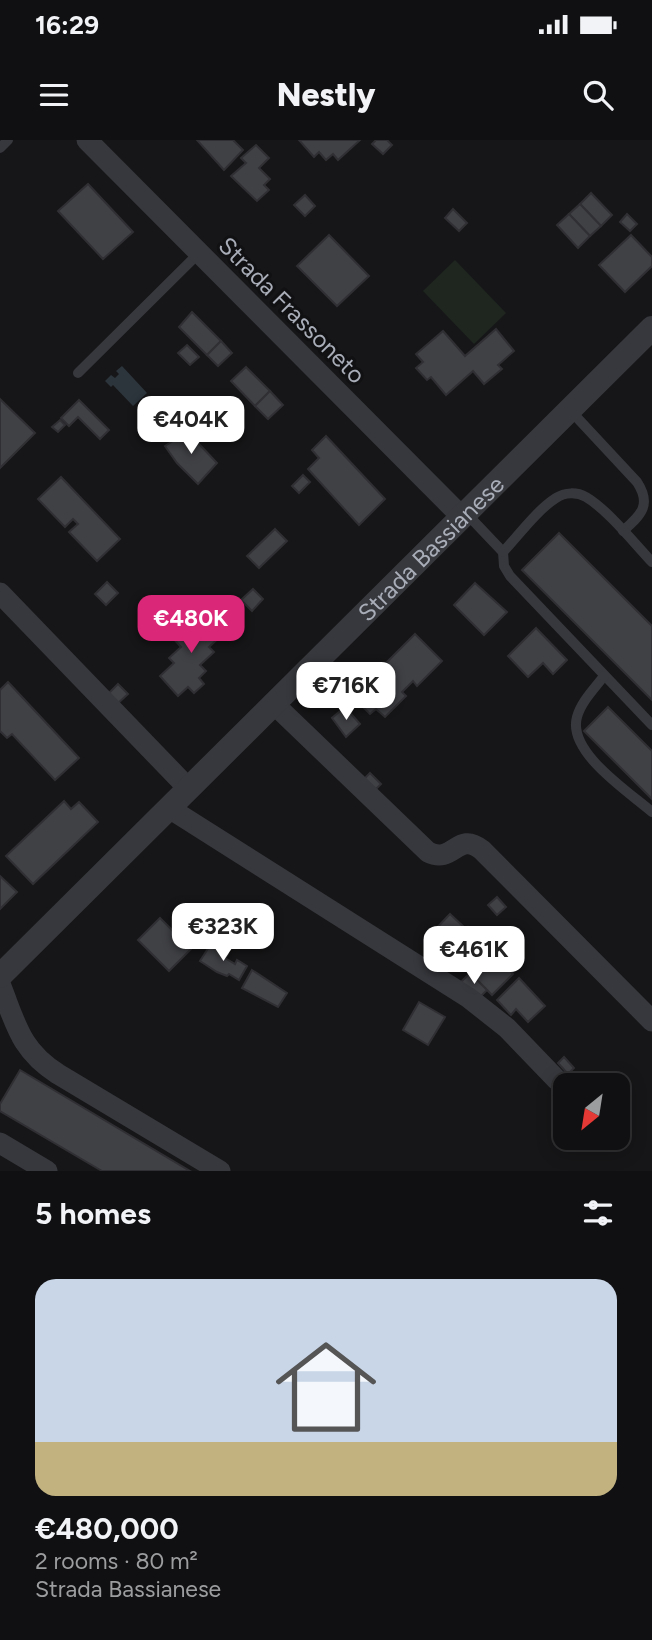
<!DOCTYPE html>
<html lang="en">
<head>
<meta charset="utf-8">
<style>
  body { margin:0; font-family:Figtree,sans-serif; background:#1e1e20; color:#f1f3f6; height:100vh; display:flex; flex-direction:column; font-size:26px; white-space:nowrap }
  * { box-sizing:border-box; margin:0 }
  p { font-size:23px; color:#9c9d9f }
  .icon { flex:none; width:38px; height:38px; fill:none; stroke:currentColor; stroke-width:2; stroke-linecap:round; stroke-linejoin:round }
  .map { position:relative; height:1031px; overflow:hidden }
  .side { display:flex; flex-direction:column; background:#101012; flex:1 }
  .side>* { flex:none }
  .needle { width:46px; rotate:210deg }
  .tools { position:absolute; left:553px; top:933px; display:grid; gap:14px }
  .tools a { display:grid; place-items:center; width:77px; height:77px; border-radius:14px; background:#101012; box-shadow:0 4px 18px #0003,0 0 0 2px #303032; font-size:35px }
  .price { position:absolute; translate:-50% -60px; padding:0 16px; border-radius:14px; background:#fff; color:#222; font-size:23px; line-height:46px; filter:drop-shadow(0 2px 4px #0008) }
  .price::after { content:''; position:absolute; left:50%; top:42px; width:21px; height:16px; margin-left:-10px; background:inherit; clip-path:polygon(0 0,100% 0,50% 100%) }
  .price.on { background:#db2777; color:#fff }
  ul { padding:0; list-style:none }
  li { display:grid; align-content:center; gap:14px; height:371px; padding:0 35px }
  li span { display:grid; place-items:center; height:217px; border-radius:21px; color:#555 }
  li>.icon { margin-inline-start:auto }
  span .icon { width:126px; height:126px; fill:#fffc; stroke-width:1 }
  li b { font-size:30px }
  h2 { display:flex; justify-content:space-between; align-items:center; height:84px; padding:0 35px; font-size:30px }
  .status { display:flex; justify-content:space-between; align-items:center; height:49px; padding:0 35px; background:#101012; direction:ltr }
  .status svg { height:19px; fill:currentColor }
  header { display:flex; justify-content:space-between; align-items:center; height:91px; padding:0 35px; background:#101012; font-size:32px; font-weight:800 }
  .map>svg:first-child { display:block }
  .green { fill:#1e261f }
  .water { fill:#2c353c }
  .building { fill:#404145; stroke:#303034; stroke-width:2 }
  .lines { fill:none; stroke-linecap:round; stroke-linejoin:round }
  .service { stroke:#37383d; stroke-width:10 }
  .minor { stroke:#37383d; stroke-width:21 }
  .tertiary { stroke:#37383d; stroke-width:24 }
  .labels { text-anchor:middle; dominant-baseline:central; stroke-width:6; stroke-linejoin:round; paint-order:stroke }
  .street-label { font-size:24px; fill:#a8adb8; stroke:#111113 }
</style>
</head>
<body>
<div class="status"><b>16:29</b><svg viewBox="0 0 49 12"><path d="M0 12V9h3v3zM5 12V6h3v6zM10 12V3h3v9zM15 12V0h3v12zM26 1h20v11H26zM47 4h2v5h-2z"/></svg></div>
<header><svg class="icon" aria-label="menu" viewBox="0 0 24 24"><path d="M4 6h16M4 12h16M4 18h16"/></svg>Nestly<svg class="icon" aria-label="search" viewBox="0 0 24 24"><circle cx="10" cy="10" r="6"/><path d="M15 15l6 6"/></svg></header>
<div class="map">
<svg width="652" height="1031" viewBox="0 0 652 1031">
  <rect width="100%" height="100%" fill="#161618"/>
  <!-- green -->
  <path class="green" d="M455,120L506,173L474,204L423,151Z"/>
  <!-- water -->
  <path class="water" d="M122,226L147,253L133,266L113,245L111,247L105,241L111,235L115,238L119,234L116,231Z"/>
  <!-- building -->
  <g class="building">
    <path d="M197,0H233L243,10L224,30Z"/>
    <path d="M299,0H360L338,20L333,14L326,20L319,12L314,17Z"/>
    <path d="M376,0H387L392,5L383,14L372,4Z"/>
    <path d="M256,5L269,18L259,28L270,39L264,45L269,50L257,61L231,36L246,23L241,18Z"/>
    <path d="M88,44L133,92L103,119L58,71Z"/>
    <path d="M591,53L612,75L601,86L580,64Z"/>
    <path d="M305,55L315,66L305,76L294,65Z"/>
    <path d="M580,64L601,86L590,96L569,74Z"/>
    <path d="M453,69L467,83L459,91L445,78Z"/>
    <path d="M569,74L590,96L578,108L557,85Z"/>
    <path d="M627,74L637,84L630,91L620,82Z"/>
    <path d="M329,95L369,136L337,166L297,126Z"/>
    <path d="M631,95L652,117V126L625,152L599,125Z"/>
    <path d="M192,172L221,201L207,215L179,187Z"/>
    <path d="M496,189L514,211L498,225L502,229L484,244L473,231L446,255L431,237L427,240L416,228L423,222L416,214L443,191L465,216Z"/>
    <path d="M221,201L232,213L218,226L207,215Z"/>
    <path d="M187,205L199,217L190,225L178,213Z"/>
    <path d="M246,227L270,251L255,266L231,241Z"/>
    <path d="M270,251L283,265L268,279L255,266Z"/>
    <path d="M0,259L35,293L0,328Z"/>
    <path d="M79,260L109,290L100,299L78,277L69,286L61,278Z"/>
    <path d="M159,267L171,280L150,301L144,295L147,292L140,285Z"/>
    <path d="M60,280L65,285L58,292L52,287Z"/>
    <path d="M190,290L200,305L217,323L198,344L177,323L165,306Z"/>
    <path d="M326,296L385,359L359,385L308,329L319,318L312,310Z"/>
    <path d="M303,335L310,342L299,353L292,346Z"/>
    <path d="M61,337L120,399L97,421L69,392L78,384L73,379L65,387L38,359Z"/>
    <path d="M275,389L287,401L259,428L247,416Z"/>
    <path d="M559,393L652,486V560L522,430Z"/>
    <path d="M107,442L118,453L106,465L95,454Z"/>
    <path d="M475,443L507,472L484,495L454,465Z"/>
    <path d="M253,449L263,459L252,471L241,460Z"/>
    <path d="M202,471L223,494L209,507L214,512L200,525L206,531L199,538L204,544L194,553L188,547L178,556L160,536L174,523L169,518L181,507L173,498Z"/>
    <path d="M536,488L567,520L553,534L543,523L528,537L508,516Z"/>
    <path d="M415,494L442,521L417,546L413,541L402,552L406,556L385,577L376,569L370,574L348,552L371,530L375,534Z"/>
    <path d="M8,542L79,618L55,640L12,594L7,598L0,591V550Z"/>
    <path d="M118,544L128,554L116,565L107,555Z"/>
    <path d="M345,567L360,584L346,597L332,578Z"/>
    <path d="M608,567L652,611V659L584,591Z"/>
    <path d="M370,633L381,644L371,654L360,643Z"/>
    <path d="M64,661L71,669L79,662L98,682L33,744L6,716Z"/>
    <path d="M0,736L17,752L0,769Z"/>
    <path d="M497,757L506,767L497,775L488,765Z"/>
    <path d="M450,774L466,789L468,787L479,798L457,819L431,794Z"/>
    <path d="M160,778L191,809L169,831L138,800Z"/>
    <path d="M211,804L228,814L225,818L235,824L237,820L247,826L239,840L229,834L227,836L217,832L200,821Z"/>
    <path d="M491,811L513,834L492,855L470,833Z"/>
    <path d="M252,830L287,853L278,867L242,848Z"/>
    <path d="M470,833L487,850L479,858L460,843Z"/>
    <path d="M519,838L545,866L528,882L516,869L511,875L497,860Z"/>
    <path d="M419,862L445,877L428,905L403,890Z"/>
    <path d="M564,917L574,928L568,934L558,923Z"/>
    <path d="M20,930L190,1031H102L0,971V964Z"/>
  </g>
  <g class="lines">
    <!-- service -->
    <g class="service">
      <path d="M0,8L8,0"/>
      <path d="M78,233L199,113"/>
      <path d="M569,269L637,342C652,365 641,375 623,391"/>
      <path d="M465,372L503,412L504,426L510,436L652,585"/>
      <path d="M503,412C518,396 537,370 556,358C565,352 577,352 586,357C608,370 634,403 652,422"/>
      <path d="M604,536C594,549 581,562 577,577C567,612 629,652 652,672"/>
    </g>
    <!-- minor -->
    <g class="minor">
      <path d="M87,0L461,376"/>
      <path d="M0,453L188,648"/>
      <path d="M273,563L428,712C454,725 457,690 482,710L652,881"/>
      <path d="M169,668L469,858L507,888L557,940"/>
      <path d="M0,844C16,884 20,910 58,934L220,1031"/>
      <path d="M0,1003L47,1031"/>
    </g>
    <!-- tertiary -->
    <path class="tertiary" id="s1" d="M0,836L652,188"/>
  </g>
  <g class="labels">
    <!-- street labels -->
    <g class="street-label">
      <text transform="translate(292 170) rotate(45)">Strada Frassoneto</text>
      <text stroke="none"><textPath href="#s1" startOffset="607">Strada Bassianese</textPath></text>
    </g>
  </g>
</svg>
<div class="tools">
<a><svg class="needle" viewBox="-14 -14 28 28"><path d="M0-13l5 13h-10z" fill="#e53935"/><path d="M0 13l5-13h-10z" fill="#9c9d9f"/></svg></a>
</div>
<b class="price" style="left:191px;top:316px">€404K</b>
<b class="price on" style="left:191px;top:515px">€480K</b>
<b class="price" style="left:346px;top:582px">€716K</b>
<b class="price" style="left:223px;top:823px">€323K</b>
<b class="price" style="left:474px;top:846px">€461K</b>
</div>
<section class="side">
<h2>5 homes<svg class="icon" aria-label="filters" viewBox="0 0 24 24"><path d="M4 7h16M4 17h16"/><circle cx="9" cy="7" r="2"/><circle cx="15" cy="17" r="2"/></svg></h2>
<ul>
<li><span style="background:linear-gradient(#c9d6e8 75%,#c2b280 0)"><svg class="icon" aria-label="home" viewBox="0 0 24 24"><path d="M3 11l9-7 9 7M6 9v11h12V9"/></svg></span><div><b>€480,000</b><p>2 rooms · 80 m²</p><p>Strada Bassianese</p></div></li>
</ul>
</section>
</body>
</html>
